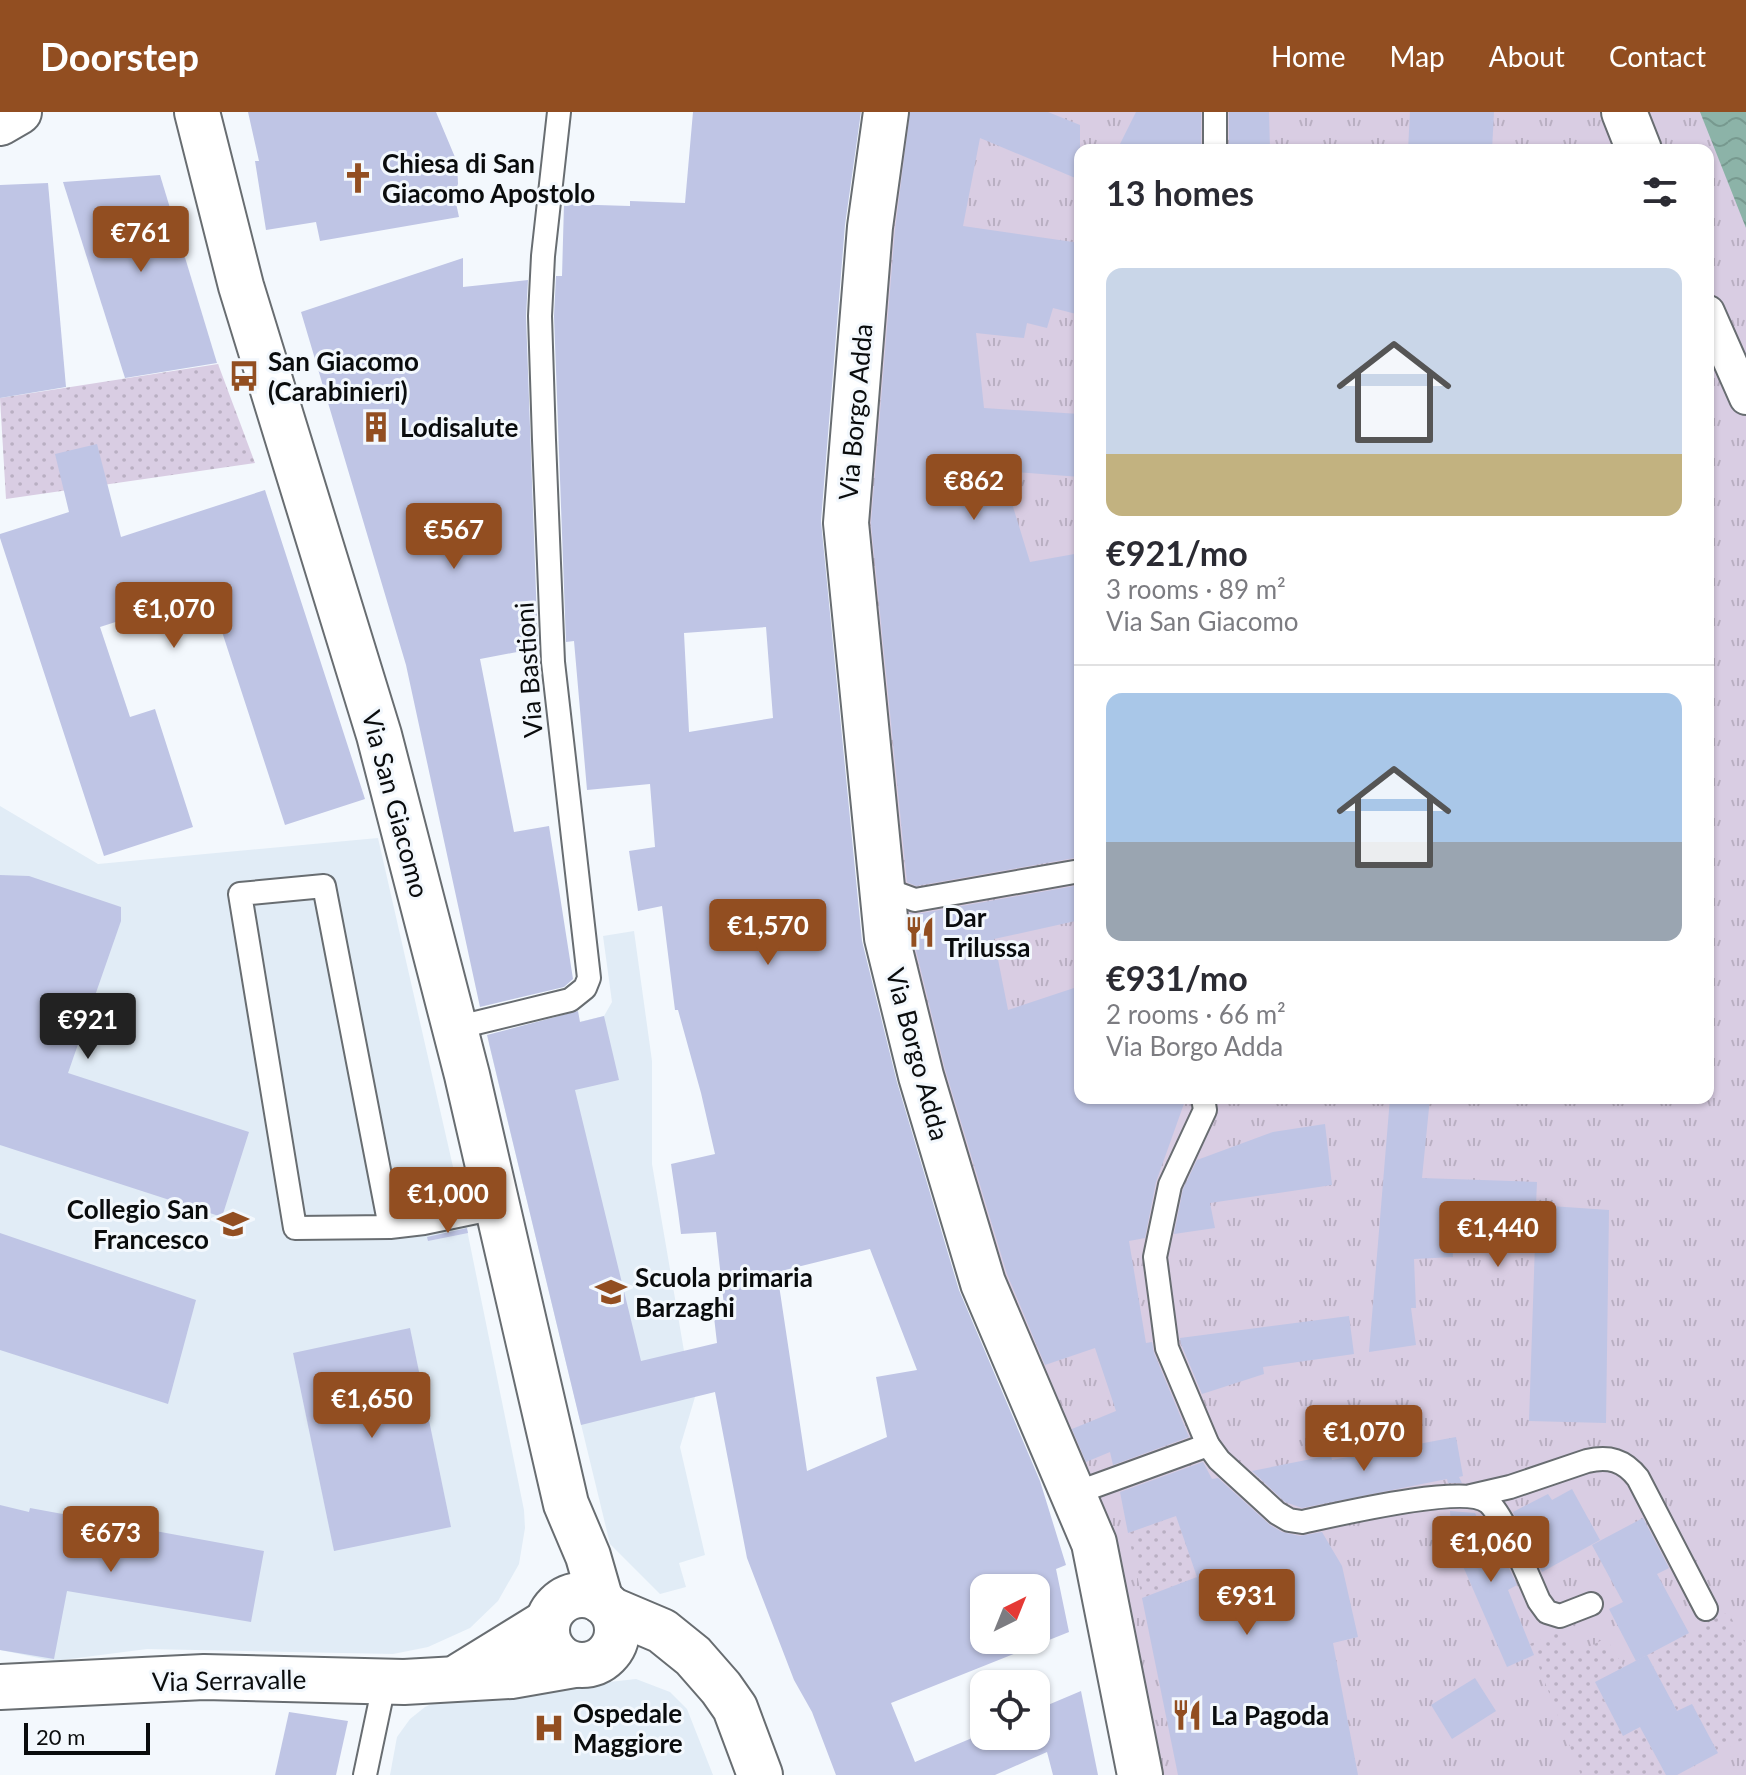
<!DOCTYPE html>
<html lang="en">
<head>
<meta charset="utf-8">
<style>
  body { margin:0; font-family:Lato,sans-serif; background:#f7f7f7; color:#2b2b33; height:100vh; display:flex; flex-direction:column; font-size:30px; white-space:nowrap }
  * { box-sizing:border-box; margin:0 }
  p { font-size:26px; color:#7c7c81 }
  .icon { flex:none; width:44px; height:44px; fill:none; stroke:currentColor; stroke-width:2; stroke-linecap:round; stroke-linejoin:round }
  .map { position:relative; flex:1; overflow:hidden }
  .details { position:absolute; left:1074px; top:32px; width:640px; height:960px; display:flex; flex-direction:column; background:#fff; border-radius:16px; box-shadow:0 2px 6px #0004 }
  .details>* { flex:none }
  .needle { width:52px; rotate:43deg }
  .buttons { position:absolute; left:970px; top:1462px; display:grid; gap:16px }
  .buttons a { display:grid; place-items:center; width:80px; height:80px; border-radius:16px; background:#fff; box-shadow:0 2px 6px #0004; font-size:40px }
  .scale { position:absolute; left:24px; bottom:20px; width:126px; box-sizing:border-box; padding-left:8px; border:4px solid #0a0c0d; border-top:0; font-size:22px; line-height:28px; white-space:nowrap; color:#0a0c0d; -webkit-text-stroke:6px #f3f8fd; paint-order:stroke }
  .price { position:absolute; translate:-50% -68px; padding:0 18px; border-radius:8px; background:#924e21; color:#fff; font-size:26px; line-height:52px; filter:drop-shadow(0 2px 4px #0008) }
  .price::after { content:''; position:absolute; left:50%; top:48px; width:24px; height:18px; margin-left:-12px; background:inherit; clip-path:polygon(0 0,100% 0,50% 100%) }
  .price.on { background:#222; color:#fff }
  ul { padding:0; list-style:none }
  li { display:grid; align-content:center; gap:16px; height:424px; padding:0 32px }
  li+li { border-top:2px solid #e1e1e2 }
  li span { display:grid; place-items:center; height:248px; border-radius:16px; color:#555 }
  li>.icon { margin-inline-start:auto }
  span .icon { width:144px; height:144px; fill:#fffc; stroke-width:1 }
  li b { font-size:34px }
  h2 { display:flex; justify-content:space-between; align-items:center; height:96px; padding:0 32px; font-size:34px }
  header { display:flex; align-items:center; gap:48px; box-sizing:border-box; height:112px; padding:0 40px; background:#924e21; color:#fff }
  header strong { font-size:38px }
  nav { display:flex; gap:44px; margin-inline-start:auto; font-size:28px }
  .map>svg:first-child { display:block }
  .built { fill:#e1ecf6 }
  .park { fill:url(#park-tufts); fill-rule:evenodd }
  .garden { fill:url(#garden-dots) }
  .water { fill:url(#water-waves) }
  .building { fill:#bfc5e5; fill-rule:evenodd }
  .lines { fill:none; stroke-linecap:round; stroke-linejoin:round }
  .service-casing { stroke:#686d71; stroke-width:26 }
  .pedestrian-casing { stroke:#686d71; stroke-width:36 }
  .minor-casing { stroke:#686d71; stroke-width:48 }
  .tertiary-casing { stroke:#686d71; stroke-width:48 }
  .service { stroke:#fff; stroke-width:22 }
  .pedestrian { stroke:#fff; stroke-width:32 }
  .minor { stroke:#fff; stroke-width:44 }
  .tertiary { stroke:#fff; stroke-width:44 }
  .labels { text-anchor:middle; dominant-baseline:central; stroke-width:6; stroke-linejoin:round; paint-order:stroke }
  .poi-label { font-size:26px; font-weight:bold; fill:#0a0c0d; stroke:#f3f8fd; text-anchor:start }
  .street-label { font-size:26px; fill:#0a0c0d; stroke:#f3f8fd }
</style>
</head>
<body>
<header>
<strong>Doorstep</strong>
<nav><a>Home</a><a>Map</a><a>About</a><a>Contact</a></nav>
</header>
<div class="map">
<svg width="1746" height="1663" viewBox="0 0 1746 1663">
  <defs>
    <pattern id="park-tufts" width="24" height="20" patternUnits="userSpaceOnUse" patternTransform="scale(2)"><rect width="24" height="20" fill="#d9cde3"/><path d="M3 7l-1-3M5 7V3M7 7l1-3M15 17l-1-3M17 17v-4M19 17l1-3" fill="none" stroke="#b9afc2"/></pattern>
    <pattern id="garden-dots" width="8" height="8" patternUnits="userSpaceOnUse" patternTransform="scale(2)"><rect width="8" height="8" fill="#d9cde3"/><path d="M2 2h.1M6 6h.1" fill="none" stroke="#b9afc2" stroke-width="1.8" stroke-linecap="round"/></pattern>
    <pattern id="water-waves" width="16" height="10" patternUnits="userSpaceOnUse" patternTransform="scale(2)"><rect width="16" height="10" fill="#8cb3a8"/><path d="M0 5q4-4 8 0t8 0" fill="none" stroke="#77998f"/></pattern>
  </defs>
  <rect width="100%" height="100%" fill="#f3f8fd"/>
  <!-- built -->
  <g class="built">
    <path d="M0,694L98,752L378,726L464,1103L524,1398L525,1416L519,1452L498,1489L470,1516L428,1535L393,1542L147,1537L54,1549L0,1538Z"/>
    <path d="M634,819L652,949V1052L684,1239L695,1285L680,1335L705,1443L679,1451L686,1475L660,1482L610,1432L489,932L604,904L612,890L603,824Z"/>
    <path d="M636,1567L670,1580L687,1597L713,1663H390L397,1625L410,1607L425,1595L438,1589Z"/>
  </g>
  <!-- park -->
  <path class="park" d="M901,0H1746V1663H1153L991,1169L894,801L857,415ZM1080,38H1708V986H1080Z"/>
  <!-- garden -->
  <g class="garden">
    <path d="M218,252L255,351L6,387L0,286Z"/>
    <path d="M1176,1404L1197,1465L1142,1486L1128,1421Z"/>
    <path d="M1728,1500L1746,1533V1626L1718,1641L1692,1592L1677,1599L1647,1543Z"/>
    <path d="M1559,1519L1579,1540L1606,1526L1624,1555L1595,1571L1623,1623L1640,1615L1666,1663H1581L1530,1532Z"/>
  </g>
  <!-- water -->
  <path class="water" d="M1700,0H1746V116Z"/>
  <!-- building -->
  <g class="building">
    <path d="M248,0H436L457,50L458,72L454,82L459,105L320,129L316,110L266,118L255,49H259Z"/>
    <path d="M693,0H861L845,113L821,409L862,829L897,970L959,1178L1040,1369L1066,1453L1056,1457L1069,1520L891,1591L915,1650L984,1621V1624H1036V1598L1081,1579L1098,1663H1053L1047,1640L995,1663H836L812,1600L794,1568L747,1446L715,1280L581,1313L487,923L578,899L580,910L604,904L619,968L575,978L641,1249L717,1231L714,1205L725,1203L716,1120L681,1122L678,1099L671,1052L715,1042L701,981L678,898H675L662,794L638,799L629,739L655,735L650,672L587,678L574,529L566,530L554,204L556,164H562L564,92L630,94V89L685,91ZM766,515L773,606L689,620L684,521ZM870,1137L917,1258L876,1265L887,1325L807,1359L777,1160ZM984,1476H1036V1528H984Z"/>
    <path d="M910,0H1048L1080,13V68L980,26L963,114L1080,131V203L1053,196L1047,216L1027,211L1024,226L976,221L984,296L1080,302V365L1002,359L1030,450L1080,441V745L916,774L907,770L871,411L895,118Z"/>
    <path d="M1136,0H1201V38H1117Z"/>
    <path d="M1229,0H1269L1270,38H1229Z"/>
    <path d="M1410,0H1494L1492,38H1408Z"/>
    <path d="M160,63L217,251L125,266L63,70Z"/>
    <path d="M48,71L66,275L0,286V73Z"/>
    <path d="M463,146V175L528,168L526,204L538,536L480,547L514,720L549,714L573,867L564,875L480,895L406,553L301,200Z"/>
    <path d="M97,332L121,425L265,378L365,687L285,713L209,480L100,515L130,605L155,597L193,715L104,744L0,426V422L69,400L55,342Z"/>
    <path d="M0,763L29,764L121,795V809L68,961L249,1020L222,1105L0,1033Z"/>
    <path d="M1080,773V808L994,827L1008,898L1080,874V986H1186L1156,1070L1145,1126L1129,1129L1146,1231L1152,1230L1154,1241L1189,1325L1113,1353L1110,1340L1086,1350L1072,1317L1116,1299L1095,1236L1045,1253L1007,1162L945,957L912,822L910,801L917,802Z"/>
    <path d="M1390,986H1430L1422,1066L1537,1070L1536,1093L1609,1098L1606,1311L1529,1309L1536,1102L1450,1099L1453,1145L1414,1147L1416,1196H1411L1416,1233L1369,1240Z"/>
    <path d="M1325,1012L1332,1073L1210,1091L1215,1116L1174,1122L1183,1077L1197,1048L1273,1020Z"/>
    <path d="M467,1116L468,1121L428,1129L427,1125Z"/>
    <path d="M0,1121L196,1188L168,1292L0,1238Z"/>
    <path d="M1349,1204L1354,1242L1263,1255L1264,1262L1202,1282L1181,1232L1180,1226Z"/>
    <path d="M410,1216L451,1415L334,1439L293,1241Z"/>
    <path d="M1456,1325L1463,1364L1459,1365L1462,1371H1448L1447,1367L1302,1396L1285,1390L1252,1359L1331,1343L1332,1348Z"/>
    <path d="M1203,1350L1212,1367L1218,1366L1270,1413L1282,1420L1300,1424L1322,1420L1342,1454L1358,1525L1333,1531L1358,1663H1178L1142,1486L1197,1465L1176,1404L1128,1421L1120,1380Z"/>
    <path d="M1572,1377L1600,1428L1542,1460L1513,1400L1548,1382L1552,1388Z"/>
    <path d="M0,1393L29,1400L30,1396L264,1439L251,1510L67,1479L54,1547L0,1538Z"/>
    <path d="M1450,1399L1475,1401L1482,1416L1488,1413L1490,1417L1517,1473L1508,1478L1534,1543L1507,1555L1452,1429Z"/>
    <path d="M1643,1406L1669,1456L1657,1462L1689,1521L1636,1549L1609,1497L1623,1490L1592,1433Z"/>
    <path d="M1647,1543L1677,1599L1692,1592L1718,1641L1677,1663H1666L1640,1615L1623,1624L1595,1570Z"/>
    <path d="M1475,1566L1496,1599L1452,1627L1431,1593Z"/>
    <path d="M289,1600L348,1609L336,1663H275Z"/>
  </g>
  <g class="lines">
    <defs>
      <g id="service">
        <path d="M1215,0V38"/>
        <path d="M884,767L896,781L915,788L1080,759"/>
        <path d="M455,916L570,888L585,876L589,866L553,550L544,328L540,204L543,144L559,0"/>
        <path d="M1203,986L1205,998L1170,1073L1155,1145L1167,1236L1208,1333L1219,1348L1277,1401L1289,1408L1302,1410C1335,1403 1466,1371 1489,1391C1505,1406 1529,1467 1539,1489L1547,1500L1560,1504L1591,1492"/>
        <path d="M390,1115L324,774L240,782L295,1116L390,1115L424,1111L496,1096"/>
        <path d="M1073,1382L1208,1333"/>
        <path d="M1471,1384L1510,1375L1587,1349C1609,1344 1624,1348 1638,1366L1706,1497"/>
        <path d="M365,1663L385,1568"/>
      </g>
      <path id="pedestrian" d="M1708,200L1746,286"/>
      <g id="minor">
        <path d="M886,0L870,115L846,411L887,826L921,964L983,1171L1094,1431L1140,1663"/>
        <path d="M1624,0L1639,38"/>
        <path d="M0,11L19,0"/>
        <path d="M461,1563L547,1510"/>
        <path d="M0,1575L204,1565L404,1570L511,1564L574,1553"/>
      </g>
      <g id="tertiary">
        <path d="M197,0L241,174L379,623L467,963L566,1392L588,1444L601,1489"/>
        <circle cx="582" cy="1518" r="35"/>
        <path d="M610,1497L662,1519L693,1544L721,1576L735,1596L760,1663"/>
      </g>
    </defs>
    <!-- service casing -->
    <use href="#service" class="service-casing"/>
    <!-- pedestrian casing -->
    <use href="#pedestrian" class="pedestrian-casing"/>
    <!-- minor casing -->
    <use href="#minor" class="minor-casing"/>
    <!-- tertiary casing -->
    <use href="#tertiary" class="tertiary-casing"/>
    <!-- service -->
    <use href="#service" class="service"/>
    <!-- pedestrian -->
    <use href="#pedestrian" class="pedestrian"/>
    <!-- minor -->
    <use href="#minor" class="minor"/>
    <!-- tertiary -->
    <use href="#tertiary" class="tertiary"/>
  </g>
  <!-- icons -->
  <defs>
    <symbol id="church-bare" viewBox="-9 -9 18 18"><path d="M-1.2-6h2.4v3.5h3.3v2.4h-3.3V6h-2.4V-.1h-3.3v-2.4h3.3Z" fill="#924e21" stroke="#f3f8fd" stroke-width="2.5" paint-order="stroke"/></symbol>
    <symbol id="bus-bare" viewBox="-9 -9 18 18"><path d="M-5-6H5V4H4V6H2V4H-2V6H-4V4H-5ZM-3.5-4V0h7V-4ZM-3.5 1.2v1.5H-2V1.2ZM2 1.2v1.5H3.5V1.2Z" fill="#924e21" stroke="#f3f8fd" stroke-width="2.5" paint-order="stroke"/></symbol>
    <symbol id="building-bare" viewBox="-9 -9 18 18"><path d="M-4-6H4V6H1V3H-1V6H-4ZM-2.5-4.3h1.7v1.8h-1.7ZM.8-4.3h1.7v1.8H.8ZM-2.5-1h1.7V.8h-1.7ZM.8-1h1.7V.8H.8Z" fill="#924e21" stroke="#f3f8fd" stroke-width="2.5" paint-order="stroke"/></symbol>
    <symbol id="restaurant-bare" viewBox="-9 -9 18 18"><path d="M-5-6h1v4h1v-4h1v4h1v-4h1v5L-1.5 .5V6h-2V.5L-5-1ZM5-6V6H3V1.5H1.5Q1.5-4 5-6Z" fill="#924e21" stroke="#f3f8fd" stroke-width="2.5" paint-order="stroke"/></symbol>
    <symbol id="school-bare" viewBox="-9 -9 18 18"><path d="M0-5L7-2L0 1L-7-2ZM-4 1L0 2.5L4 1V4Q0 6-4 4Z" fill="#924e21" stroke="#f3f8fd" stroke-width="2.5" paint-order="stroke"/></symbol>
    <symbol id="hospital-bare" viewBox="-9 -9 18 18"><path d="M-5-5h3v3.5h4V-5h3V5h-3V1.5h-4V5h-3Z" fill="#924e21" stroke="#f3f8fd" stroke-width="2.5" paint-order="stroke"/></symbol>
  </defs>
  <g fill-rule="evenodd">
    <use href="#church-bare" x="336" y="44" width="44" height="44"/>
    <use href="#bus-bare" x="222" y="242" width="44" height="44"/>
    <use href="#building-bare" x="354" y="293" width="44" height="44"/>
    <use href="#restaurant-bare" x="898" y="798" width="44" height="44"/>
    <use href="#school-bare" x="211" y="1090" width="44" height="44"/>
    <use href="#school-bare" x="589" y="1158" width="44" height="44"/>
    <use href="#restaurant-bare" x="1165" y="1581" width="44" height="44"/>
    <use href="#hospital-bare" x="527" y="1594" width="44" height="44"/>
  </g>
  <g class="labels">
    <!-- poi labels -->
    <g class="poi-label">
      <text x="382" y="51">Chiesa di San<tspan x="382" dy="30">Giacomo Apostolo</tspan></text>
      <text x="268" y="249">San Giacomo<tspan x="268" dy="30">(Carabinieri)</tspan></text>
      <text x="400" y="315">Lodisalute</text>
      <text x="944" y="805">Dar<tspan x="944" dy="30">Trilussa</tspan></text>
      <text x="209" y="1097" text-anchor="end">Collegio San<tspan x="209" dy="30">Francesco</tspan></text>
      <text x="635" y="1165">Scuola primaria<tspan x="635" dy="30">Barzaghi</tspan></text>
      <text x="573" y="1601">Ospedale<tspan x="573" dy="30">Maggiore</tspan></text>
      <text x="1211" y="1603">La Pagoda</text>
    </g>
    <!-- street labels -->
    <g class="street-label">
      <text transform="translate(855 300) rotate(-85)">Via Borgo Adda</text>
      <text transform="translate(528 558) rotate(-94)">Via Bastioni</text>
      <text transform="translate(396 692) rotate(75)">Via San Giacomo</text>
      <text transform="translate(918 942) rotate(75)">Via Borgo Adda</text>
      <text transform="translate(229 1568) rotate(-1)">Via Serravalle</text>
    </g>
  </g>
</svg>
<div class="buttons">
<a><svg class="needle" viewBox="-14 -14 28 28"><path d="M0-13l5 13h-10z" fill="#e53935"/><path d="M0 13l5-13h-10z" fill="#7c7c81"/></svg></a>
<a><svg class="icon" aria-label="locate" viewBox="0 0 24 24"><circle cx="12" cy="12" r="6"/><path d="M12 2v4M12 18v4M2 12h4M18 12h4"/></svg></a>
</div>
<div class="scale">20 m</div>
<b class="price" style="left:141px;top:162px">€761</b>
<b class="price" style="left:974px;top:410px">€862</b>
<b class="price" style="left:454px;top:459px">€567</b>
<b class="price" style="left:174px;top:538px">€1,070</b>
<b class="price" style="left:768px;top:855px">€1,570</b>
<b class="price on" style="left:88px;top:949px">€921</b>
<b class="price" style="left:448px;top:1123px">€1,000</b>
<b class="price" style="left:1498px;top:1157px">€1,440</b>
<b class="price" style="left:372px;top:1328px">€1,650</b>
<b class="price" style="left:1364px;top:1361px">€1,070</b>
<b class="price" style="left:111px;top:1462px">€673</b>
<b class="price" style="left:1491px;top:1472px">€1,060</b>
<b class="price" style="left:1247px;top:1525px">€931</b>
<section class="details">
<h2>13 homes<svg class="icon" aria-label="filters" viewBox="0 0 24 24"><path d="M4 7h16M4 17h16"/><circle cx="9" cy="7" r="2"/><circle cx="15" cy="17" r="2"/></svg></h2>
<ul>
<li><span style="background:linear-gradient(#c9d6e8 75%,#c2b280 0)"><svg class="icon" aria-label="home" viewBox="0 0 24 24"><path d="M3 11l9-7 9 7M6 9v11h12V9"/></svg></span><div><b>€921/mo</b><p>3 rooms · 89 m²</p><p>Via San Giacomo</p></div></li>
<li><span style="background:linear-gradient(#a9c7e8 60%,#9aa5b1 0)"><svg class="icon" aria-label="home" viewBox="0 0 24 24"><path d="M3 11l9-7 9 7M6 9v11h12V9"/></svg></span><div><b>€931/mo</b><p>2 rooms · 66 m²</p><p>Via Borgo Adda</p></div></li>
</ul>
</section>
</div>
</body>
</html>
